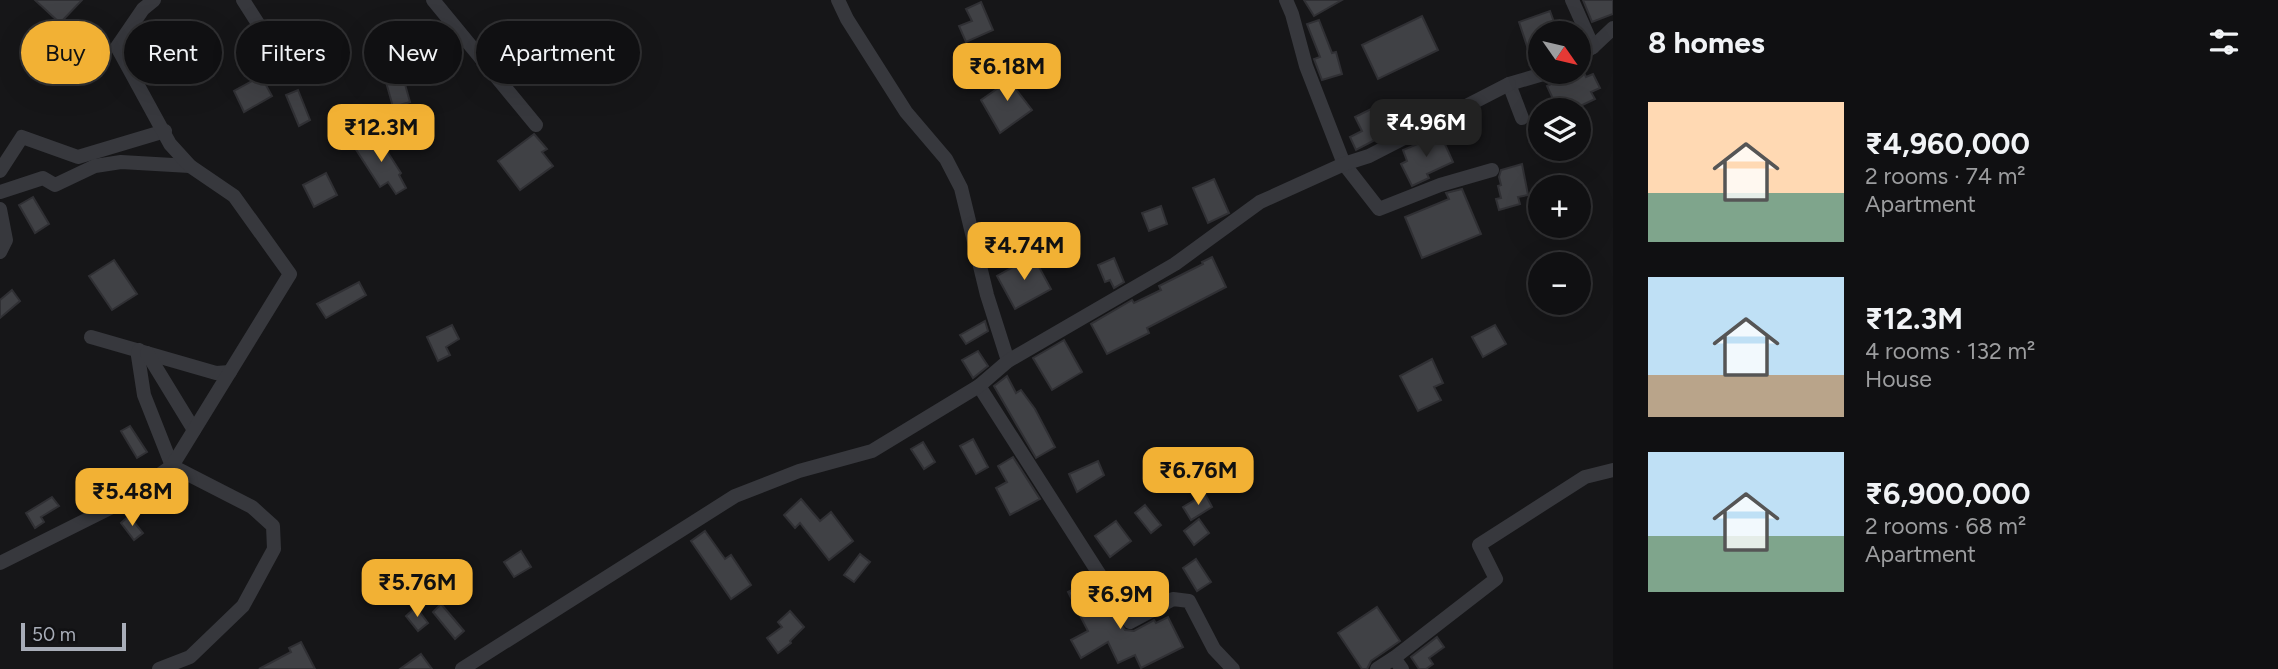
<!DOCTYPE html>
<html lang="en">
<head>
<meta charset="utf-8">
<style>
  body { margin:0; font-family:Figtree,sans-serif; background:#19191b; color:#f1f3f6; height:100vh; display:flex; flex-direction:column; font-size:26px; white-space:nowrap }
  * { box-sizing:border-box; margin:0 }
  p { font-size:23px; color:#9c9d9f }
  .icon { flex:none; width:38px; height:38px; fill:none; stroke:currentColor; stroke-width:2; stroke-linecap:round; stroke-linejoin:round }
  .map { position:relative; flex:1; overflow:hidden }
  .details { display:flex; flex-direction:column; background:#101012; width:665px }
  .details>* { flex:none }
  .top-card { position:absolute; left:21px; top:21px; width:665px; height:63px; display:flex; gap:14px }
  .needle { width:46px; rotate:124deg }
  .controls { position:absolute; left:1528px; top:21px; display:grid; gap:14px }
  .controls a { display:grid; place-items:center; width:63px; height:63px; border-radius:50%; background:#101012; box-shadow:0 7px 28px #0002,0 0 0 2px #303032; font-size:35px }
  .scale { position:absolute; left:21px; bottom:18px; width:105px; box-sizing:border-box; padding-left:7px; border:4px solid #a8adb8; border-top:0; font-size:19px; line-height:24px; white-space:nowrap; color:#a8adb8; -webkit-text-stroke:5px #111113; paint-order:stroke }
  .price { position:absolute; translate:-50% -60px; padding:0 16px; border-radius:14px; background:#f2b134; color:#111; font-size:23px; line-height:46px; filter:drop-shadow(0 2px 4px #0008) }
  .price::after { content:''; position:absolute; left:50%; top:42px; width:21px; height:16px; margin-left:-10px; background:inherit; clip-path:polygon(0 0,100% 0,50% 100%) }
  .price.active { background:#222; color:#fff }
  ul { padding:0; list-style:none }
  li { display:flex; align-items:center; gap:21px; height:175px; padding:0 35px }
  li span { display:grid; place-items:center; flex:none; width:196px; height:140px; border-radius:0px; color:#555 }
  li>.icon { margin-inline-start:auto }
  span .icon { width:84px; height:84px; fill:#fffc; stroke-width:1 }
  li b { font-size:30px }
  h2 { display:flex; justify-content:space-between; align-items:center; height:84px; padding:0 35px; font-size:30px }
  .tag { padding:0 24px; border-radius:32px; background:#101012; box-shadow:0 7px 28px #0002,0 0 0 2px #303032; font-size:24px; line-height:63px }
  .tag.active { background:#f2b134; color:#111 }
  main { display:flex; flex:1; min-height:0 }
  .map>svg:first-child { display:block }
  .building { fill:#404145; stroke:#303034; stroke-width:2 }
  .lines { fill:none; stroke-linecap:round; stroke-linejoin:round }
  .minor { stroke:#37383d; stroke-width:14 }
</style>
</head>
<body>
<main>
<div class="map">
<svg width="1613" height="669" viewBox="0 0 1613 669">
  <rect width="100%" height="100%" fill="#161618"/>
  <!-- building -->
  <g class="building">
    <path d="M35,0H82L60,23Z"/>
    <path d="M1304,0H1342L1314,16Z"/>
    <path d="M1583,0H1613V14L1592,22Z"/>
    <path d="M981,2L993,30L966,42L959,26L972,21L966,9Z"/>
    <path d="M1550,11L1558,33H1540V65L1534,67L1519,22Z"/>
    <path d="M1422,16L1438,50L1378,79L1362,45Z"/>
    <path d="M1319,20L1332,53L1336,52L1342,74L1322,80L1314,59L1320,57L1307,24Z"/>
    <path d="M1582,69L1586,77L1593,74L1600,88L1591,92L1595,99L1572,110H1558L1547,86Z"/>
    <path d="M1023,70L1029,82L1015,88L1032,110L1000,133L981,100L1011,79L1010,76Z"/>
    <path d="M261,76L272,96L244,112L234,91Z"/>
    <path d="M403,77L410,102L393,107L386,82Z"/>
    <path d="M298,90L310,120L299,126L286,95Z"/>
    <path d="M1377,106L1384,122L1390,119L1396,129L1356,150L1350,137L1362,131L1355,117Z"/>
    <path d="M1439,131L1453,162L1427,174L1429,178L1412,186L1401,164L1407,161L1403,150L1430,139L1429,136Z"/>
    <path d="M376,134L401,173L399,175L406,188L396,194L388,182L380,187L355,148Z"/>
    <path d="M534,134L547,149L542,152L553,166L520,190L498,161Z"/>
    <path d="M1522,164L1528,195L1518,197L1520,204L1499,210L1496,199L1501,198L1498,186L1501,185L1499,177L1501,170Z"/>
    <path d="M326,173L337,195L314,207L303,185Z"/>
    <path d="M1214,179L1229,213L1208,223L1193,188Z"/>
    <path d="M1462,189L1481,234L1422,258L1405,217L1449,199L1446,193Z"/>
    <path d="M33,197L49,224L35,233L19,205Z"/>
    <path d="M1161,206L1167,224L1149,231L1142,213Z"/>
    <path d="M1033,256L1051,289L1015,309L997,276Z"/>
    <path d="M1212,257L1226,287L1147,328L1149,333L1107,354L1091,324L1132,300L1134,303L1161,290L1159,286L1203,264L1202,262Z"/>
    <path d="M1114,258L1124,282L1114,288L1110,280L1105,282L1098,265Z"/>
    <path d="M114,260L137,294L112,310L89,276Z"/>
    <path d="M359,282L366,295L326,318L317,304Z"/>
    <path d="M12,290L20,301L0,318V300Z"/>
    <path d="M985,321L988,331L966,344L960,335Z"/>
    <path d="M452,325L459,339L446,347L450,355L438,361L427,337Z"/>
    <path d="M1495,325L1506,344L1483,357L1472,337Z"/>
    <path d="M1064,340L1082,372L1052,390L1033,358Z"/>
    <path d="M978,351L988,366L973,378L962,360Z"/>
    <path d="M1432,359L1443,383L1434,387L1441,400L1418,411L1400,376Z"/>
    <path d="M1007,376L1016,393L1021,390L1035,409L1055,447L1036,458L994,386Z"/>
    <path d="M130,426L147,452L137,458L121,431Z"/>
    <path d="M973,439L988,467L976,474L960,446Z"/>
    <path d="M923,442L935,462L924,469L911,449Z"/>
    <path d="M1013,457L1040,499L1010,515L996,488L1007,482L998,466Z"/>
    <path d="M1098,461L1104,475L1077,492L1069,474Z"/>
    <path d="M1201,468L1211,484L1199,491L1189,475Z"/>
    <path d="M1205,494L1212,507L1191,520L1183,507Z"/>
    <path d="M52,497L59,506L41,517L44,522L35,528L26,513Z"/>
    <path d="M801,499L820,521L831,512L853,541L829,560L800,523L795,528L784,515Z"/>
    <path d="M1145,505L1161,525L1151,533L1135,513Z"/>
    <path d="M129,516L143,533L134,540L121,523Z"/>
    <path d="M1199,519L1209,533L1194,545L1184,531Z"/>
    <path d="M1116,521L1131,541L1110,557L1095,536Z"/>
    <path d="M705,531L725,559L731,555L751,585L731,599L691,541Z"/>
    <path d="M521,551L531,567L514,577L504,562Z"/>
    <path d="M860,554L870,562L854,582L844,575Z"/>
    <path d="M1196,559L1211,582L1197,591L1183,568Z"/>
    <path d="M1092,580L1125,630L1134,631L1154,620L1156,623L1168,617L1183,647L1141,668L1135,655L1118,663L1108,642L1081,658L1071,640L1088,631L1068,592Z"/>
    <path d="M441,604L464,631L455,639L433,612Z"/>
    <path d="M416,607L428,623L418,631L406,616Z"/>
    <path d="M1377,607L1400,641L1371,661L1367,669H1362L1338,633Z"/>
    <path d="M790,611L804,627L790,641L791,643L778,653L767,638L782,627L778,622Z"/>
    <path d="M1437,637L1444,647L1429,658L1433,664L1426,669H1419L1411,657Z"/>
    <path d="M301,642L315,669H259L291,652L289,648Z"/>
    <path d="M421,654L432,669H400Z"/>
  </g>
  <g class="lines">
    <!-- minor -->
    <g class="minor">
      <path d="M243,0L278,55"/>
      <path d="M433,0L536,125"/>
      <path d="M838,0L847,19L906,112L946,159L961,188L987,295L1008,361"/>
      <path d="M1286,0L1292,14L1306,66L1344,164L1379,209L1440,185L1492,170"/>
      <path d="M1572,0L1593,47"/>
      <path d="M1578,56L1593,47L1613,28"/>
      <path d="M1522,118L1509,84L1550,72"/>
      <path d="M0,171L22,137L78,157L165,131"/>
      <path d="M0,192L43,178L55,185L95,166L121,162L190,166"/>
      <path d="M0,209L6,240L0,252"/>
      <path d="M91,337L216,373L230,372"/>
      <path d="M139,350L138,356L144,395L172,466L252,507L273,526L274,549L243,606L190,657L159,669"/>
      <path d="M147,353L194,430"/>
      <path d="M979,386L1130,622L1173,599L1189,601L1214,649L1233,669"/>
      <path d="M0,563L116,505L172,466L290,274L234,196L190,166L170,144L117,47L143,9L154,0"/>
      <path d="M1394,658L1496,579L1479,545L1585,477L1613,470"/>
      <path d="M462,669L735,496L799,471L872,451L979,386L1008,361L1175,264L1260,202L1344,164L1369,156L1509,84"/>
      <path d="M1377,669L1394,658L1402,669"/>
    </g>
  </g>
</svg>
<div class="controls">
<a><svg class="needle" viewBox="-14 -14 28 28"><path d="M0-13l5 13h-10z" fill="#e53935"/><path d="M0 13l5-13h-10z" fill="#9c9d9f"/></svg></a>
<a><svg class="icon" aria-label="layers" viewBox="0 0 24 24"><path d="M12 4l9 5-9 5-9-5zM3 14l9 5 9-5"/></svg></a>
<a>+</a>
<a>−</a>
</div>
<div class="scale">50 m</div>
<b class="price" style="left:1007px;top:103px">₹6.18M</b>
<b class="price active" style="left:1426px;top:159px">₹4.96M</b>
<b class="price" style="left:381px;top:164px">₹12.3M</b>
<b class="price" style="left:1024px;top:282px">₹4.74M</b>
<b class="price" style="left:1198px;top:507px">₹6.76M</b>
<b class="price" style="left:132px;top:528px">₹5.48M</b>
<b class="price" style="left:417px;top:619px">₹5.76M</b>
<b class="price" style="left:1120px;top:631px">₹6.9M</b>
<div class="top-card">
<a class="tag active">Buy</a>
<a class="tag">Rent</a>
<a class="tag">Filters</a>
<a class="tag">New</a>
<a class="tag">Apartment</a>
</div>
</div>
<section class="details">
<h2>8 homes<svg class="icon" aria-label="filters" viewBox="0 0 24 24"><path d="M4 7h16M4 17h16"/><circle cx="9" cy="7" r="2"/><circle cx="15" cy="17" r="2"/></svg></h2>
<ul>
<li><span style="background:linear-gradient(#ffd9b3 65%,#7fa58c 0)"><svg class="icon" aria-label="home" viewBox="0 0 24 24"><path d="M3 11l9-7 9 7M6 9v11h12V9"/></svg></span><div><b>₹4,960,000</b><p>2 rooms · 74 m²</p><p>Apartment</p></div></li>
<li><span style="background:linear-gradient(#bfe0f5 70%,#b9a48a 0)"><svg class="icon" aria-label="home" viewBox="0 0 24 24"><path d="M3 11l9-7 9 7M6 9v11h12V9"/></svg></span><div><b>₹12.3M</b><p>4 rooms · 132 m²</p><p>House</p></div></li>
<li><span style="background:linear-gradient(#bfe0f5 60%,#7fa58c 0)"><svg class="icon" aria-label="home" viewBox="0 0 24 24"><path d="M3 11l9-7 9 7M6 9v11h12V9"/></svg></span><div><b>₹6,900,000</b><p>2 rooms · 68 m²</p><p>Apartment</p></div></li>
</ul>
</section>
</main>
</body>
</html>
